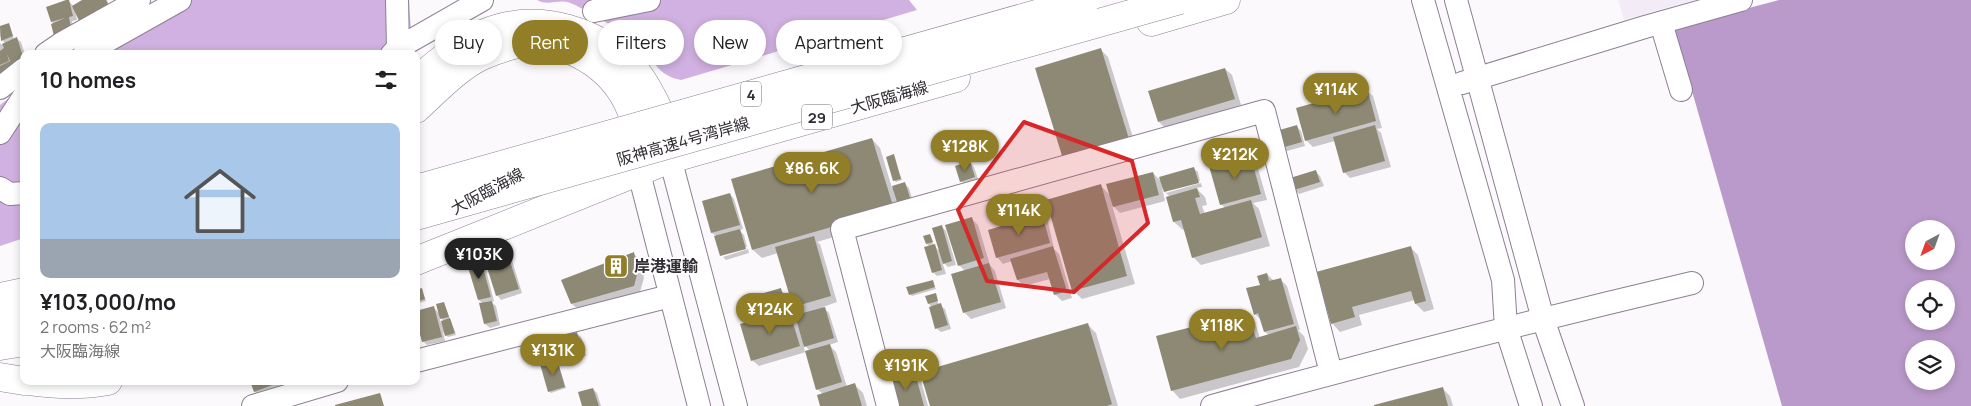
<!DOCTYPE html>
<html lang="en">
<head>
<meta charset="utf-8">
<style>
  body { margin:0; font-family:Manrope,"Noto Sans JP",sans-serif; background:#f6f6f6; color:#202124; height:100vh; display:flex; flex-direction:column; font-size:19px; white-space:nowrap }
  * { box-sizing:border-box; margin:0 }
  p { font-size:16px; color:#757577 }
  .icon { flex:none; width:28px; height:28px; fill:none; stroke:currentColor; stroke-width:2; stroke-linecap:round; stroke-linejoin:round }
  .map { position:relative; flex:1; overflow:hidden }
  .side { position:absolute; left:20px; top:50px; width:400px; height:335px; display:flex; flex-direction:column; background:#fff; border-radius:10px; box-shadow:0 2px 8px #0003 }
  .side>* { flex:none }
  .top-card { position:absolute; left:435px; top:20px; width:475px; height:45px; display:flex; gap:10px }
  .needle { width:32px; rotate:221deg }
  .tools { position:absolute; left:1905px; top:220px; display:grid; gap:10px }
  .tools a { display:grid; place-items:center; width:50px; height:50px; border-radius:50%; background:#fff; box-shadow:0 2px 8px #0003; font-size:25px }
  .price { position:absolute; translate:-50% -42px; padding:0 11px; border-radius:18px; background:#927e26; color:#fff; font-size:16px; line-height:32px; filter:drop-shadow(0 1px 2px #0008) }
  .price::after { content:''; position:absolute; left:50%; top:30px; width:15px; height:11px; margin-left:-8px; background:inherit; clip-path:polygon(0 0,100% 0,50% 100%) }
  .price.active { background:#222; color:#fff }
  ul { padding:0; list-style:none }
  li { display:grid; align-content:center; gap:10px; height:265px; padding:0 20px }
  li span { display:grid; place-items:center; height:155px; border-radius:10px; color:#555 }
  li>.icon { margin-inline-start:auto }
  span .icon { width:90px; height:90px; fill:#fffc; stroke-width:1 }
  li b { font-size:21px }
  h2 { display:flex; justify-content:space-between; align-items:center; height:60px; padding:0 20px; font-size:21px }
  .tag { padding:0 18px; border-radius:22px; background:#fff; box-shadow:0 2px 8px #0003; font-size:18px; line-height:45px }
  .tag.active { background:#927e26; color:#fff }
  .map>svg:first-child { display:block }
  .built { fill:#f3ecf7 }
  .forest { fill:#d0b1e1 }
  .water { fill:#ba9aca; fill-rule:evenodd }
  .shadow { fill:#0003; fill-rule:evenodd }
  .building { fill:#8e8974 }
  .lines { fill:none; stroke-linecap:round; stroke-linejoin:round }
  .minor-casing { stroke:#8c8092; stroke-width:24 }
  .major-casing { stroke:#8c8092; stroke-width:29 }
  .highway-casing { stroke:#8c8092; stroke-width:29 }
  .minor { stroke:#fff; stroke-width:22 }
  .major { stroke:#fff; stroke-width:28 }
  .highway { stroke:#fff; stroke-width:28 }
  .highway-bridge-casing { stroke:#8c8092; stroke-width:29; stroke-linecap:butt }
  .highway-bridge { stroke:#fff; stroke-width:28 }
  .marked { fill:#d62828; fill-opacity:0.2; stroke:#d62828; stroke-width:4; stroke-linejoin:round }
  .labels { text-anchor:middle; dominant-baseline:central; stroke-width:4; stroke-linejoin:round; paint-order:stroke }
  .shield { fill:#fff; stroke:#706c72; stroke-width:1 }
  .shield-label { font-size:15px; font-weight:bold; fill:#322d35 }
  .street-label { font-size:16px; fill:#322d35; stroke:#fff }
  .poi-label { font-size:16px; font-weight:bold; fill:#322d35; stroke:#fff; text-anchor:start }
</style>
</head>
<body>
<div class="map">
<svg width="1971" height="406" viewBox="0 0 1971 406">
  <rect width="100%" height="100%" fill="#fcf9fd"/>
  <!-- built -->
  <path class="built" d="M1618,0H1694L1624,20Z"/>
  <!-- forest -->
  <g class="forest">
    <path d="M166,0H409L411,32L400,54H70Z"/>
    <path d="M537,0H909L917,10L681,80C652,74 654,54 633,40C624,33 576,3 567,2C556,0 547,6 537,0Z"/>
    <path d="M24,86V238L0,246V105Z"/>
  </g>
  <!-- water -->
  <path class="water" d="M1779,0H1971V406H1782L1674,28ZM1914,229H1946V261H1914ZM1914,289H1946V321H1914ZM1914,349H1946V381H1914Z"/>
  <!-- shadow -->
  <g class="shadow">
    <path d="M84,0H107L115,18L75,11L77,20L72,21L76,39L52,22L69,1L74,7Z"/>
    <path d="M9,25L14,39L16,38L21,42L25,54L24,65L17,68L9,60L14,73L0,78V43L2,45L5,44L0,36V27Z"/>
    <path d="M1100,49L1108,57L1136,147L1073,167Z"/>
    <path d="M1225,69L1232,75L1241,105L1165,128L1159,122Z"/>
    <path d="M1366,90L1373,96L1382,128L1377,129L1381,133L1391,167L1350,178L1344,172L1335,141L1313,147L1306,140Z"/>
    <path d="M1296,126L1301,131L1305,146L1287,151L1282,147Z"/>
    <path d="M872,139L880,148L892,188L905,184L909,188L915,208L901,217L817,242L820,244L837,302L823,307L829,313L838,342L829,345L836,352L847,387L855,385L863,393L867,406H821L823,394L817,389L806,352L759,366L752,360L775,316L770,311L780,290L785,294L788,312L798,321L802,315L794,307L778,253L762,258L753,250ZM803,343L810,351L805,352Z"/>
    <path d="M893,156L902,180L896,182L894,180Z"/>
    <path d="M1250,156L1256,162L1267,200L1253,203L1259,209L1270,246L1201,265L1193,257L1185,229L1183,230L1174,222L1170,197L1166,193L1201,183L1202,187L1196,188L1205,197L1207,205L1202,206L1205,214L1225,208L1221,204Z"/>
    <path d="M970,162L974,167L979,182L965,185L961,181Z"/>
    <path d="M1193,168L1198,172L1200,181L1166,190V193L1162,188L1165,201L1120,213L1112,205L1135,284L1082,299L1074,291L1048,201L1101,186L1111,196L1153,173L1162,182Z"/>
    <path d="M1316,172L1320,176L1324,186L1299,194L1295,190Z"/>
    <path d="M730,194L734,199L743,229L739,230L744,235L747,247L722,254V256L716,236L712,233Z"/>
    <path d="M1041,216L1048,222L1054,249L1059,254L1072,298L1062,301L1055,294L1050,279L1024,286L1018,280L1012,261L1003,264L997,257Z"/>
    <path d="M972,219L978,225L990,265L995,271L1006,308L971,319L964,312L965,271L959,265Z"/>
    <path d="M942,227L946,231L956,265L948,267L942,261L946,274L937,276L933,272L930,247L927,244L930,235L933,244L940,252Z"/>
    <path d="M1410,247L1418,255L1434,309L1424,312L1416,304L1415,300L1359,315L1362,325L1340,332L1332,323Z"/>
    <path d="M748,249L749,253L726,260L723,257Z"/>
    <path d="M507,253L511,257L522,293L501,300L497,295Z"/>
    <path d="M634,254L640,260L644,278L640,292L579,310L572,304Z"/>
    <path d="M480,261L485,266L494,301L491,302L496,306L500,325L490,328L485,324L484,304L479,300L469,264Z"/>
    <path d="M1267,274L1274,281L1280,279L1287,286L1300,330H1298L1304,336L1308,349L1299,367L1180,399L1172,390L1247,314L1255,322L1260,338L1269,335L1265,332L1261,320L1255,314L1261,285Z"/>
    <path d="M932,281L936,289L912,296L910,294Z"/>
    <path d="M421,289L426,301L416,304V291Z"/>
    <path d="M935,295L939,305L945,309L951,329L941,332L936,328L932,307L929,304Z"/>
    <path d="M444,303L456,335L448,337L443,332L445,341L427,345L423,341L433,307L440,314ZM439,316L444,321L441,323Z"/>
    <path d="M1088,325L1096,333L1118,406H931Z"/>
    <path d="M576,333L581,337L586,356L567,361L562,357Z"/>
    <path d="M557,360L566,388L551,393L549,391Z"/>
    <path d="M914,374L921,381L928,406H897Z"/>
    <path d="M251,381H291L293,386L261,398L255,392Z"/>
    <path d="M1442,388L1450,396L1453,406H1377Z"/>
    <path d="M593,389L597,393L601,406H584Z"/>
  </g>
  <!-- building -->
  <g class="building">
    <path d="M66,0H69L73,16L69,17L72,34L55,40L51,24L65,18L51,22L46,7Z"/>
    <path d="M82,0H106L112,13L83,29L72,6Z"/>
    <path d="M9,23L13,36L1,41L0,26Z"/>
    <path d="M17,37L24,60L11,65L13,71L0,77V66L10,61L7,54L9,61L0,65V51L4,48L2,44Z"/>
    <path d="M1101,48L1129,139L1063,159L1035,68Z"/>
    <path d="M1225,68L1235,99L1158,122L1148,91Z"/>
    <path d="M1367,88L1376,121L1305,141L1296,108Z"/>
    <path d="M1297,125L1302,142L1281,148L1276,131Z"/>
    <path d="M1375,125L1385,161L1343,173L1333,137Z"/>
    <path d="M872,138L894,209L752,250L731,179Z"/>
    <path d="M894,154L901,179L893,181L886,157Z"/>
    <path d="M1250,154L1261,194L1220,205L1209,166Z"/>
    <path d="M970,161L975,177L960,182L955,166Z"/>
    <path d="M1194,167L1199,183L1164,192L1159,177Z"/>
    <path d="M1316,170L1320,182L1294,190L1290,178Z"/>
    <path d="M1153,172L1159,195L1113,207L1106,184Z"/>
    <path d="M905,182L912,204L899,208L892,186Z"/>
    <path d="M1101,184L1127,276L1072,291L1046,200Z"/>
    <path d="M1197,188L1200,197L1195,198L1200,214L1251,200L1262,237L1192,258L1181,220L1173,222L1166,197Z"/>
    <path d="M730,193L740,225L711,233L702,201Z"/>
    <path d="M1042,214L1050,243L996,258L988,230Z"/>
    <path d="M972,217L984,258L958,266L945,225Z"/>
    <path d="M942,225L952,261L943,264L932,228Z"/>
    <path d="M740,229L746,249L720,256L714,236Z"/>
    <path d="M930,234L933,242L926,244L923,236Z"/>
    <path d="M814,236L831,296L793,307L775,247Z"/>
    <path d="M935,244L942,270L932,273L924,247Z"/>
    <path d="M1053,246L1067,291L1054,295L1047,272L1017,280L1010,259Z"/>
    <path d="M1411,246L1426,301L1415,304L1411,291L1352,307L1355,317L1331,324L1316,272Z"/>
    <path d="M507,252L519,289L496,296L484,258Z"/>
    <path d="M634,252L638,271L634,286L571,304L561,280Z"/>
    <path d="M481,260L491,297L478,300L467,264Z"/>
    <path d="M989,263L1001,302L963,313L951,274Z"/>
    <path d="M1267,273L1269,281L1281,278L1294,324L1264,332L1258,313L1254,315L1246,288L1260,285L1257,276Z"/>
    <path d="M933,280L935,287L909,295L906,287Z"/>
    <path d="M422,288L425,299L416,302V290Z"/>
    <path d="M781,288L786,307L769,312L764,293Z"/>
    <path d="M936,293L938,301L928,304L925,296Z"/>
    <path d="M492,301L497,321L484,324L479,303Z"/>
    <path d="M444,302L449,317L440,319L436,304Z"/>
    <path d="M941,303L948,325L935,329L929,307Z"/>
    <path d="M434,306L442,337L422,342L416,319V311Z"/>
    <path d="M825,307L834,338L804,347L795,315Z"/>
    <path d="M789,310L800,346L751,361L740,324Z"/>
    <path d="M1247,313L1256,338L1296,326L1300,340L1291,359L1171,391L1156,336Z"/>
    <path d="M450,318L455,333L445,336L441,321Z"/>
    <path d="M1088,323L1112,404L1107,406H930L920,372Z"/>
    <path d="M577,332L582,351L561,357L556,337Z"/>
    <path d="M830,344L842,382L816,390L805,351Z"/>
    <path d="M557,359L565,387L548,392L540,364Z"/>
    <path d="M915,373L924,406H895L888,381Z"/>
    <path d="M250,381H283L254,392Z"/>
    <path d="M855,383L862,406H820L817,395Z"/>
    <path d="M1443,387L1448,406H1374V405Z"/>
    <path d="M593,388L599,406H582L578,392Z"/>
    <path d="M380,393L384,406H335V405Z"/>
  </g>
  <g class="lines">
    <defs>
      <g id="minor">
        <path d="M397,0L398,48"/>
        <path d="M1423,0L1503,280L1506,328L1531,406"/>
        <path d="M1456,0L1543,319L1573,406"/>
        <path d="M594,11L649,0"/>
        <path d="M1661,23L1681,90"/>
        <path d="M46,54L62,43L139,0"/>
        <path d="M84,54L180,0"/>
        <path d="M392,54L398,48L482,0"/>
        <path d="M1462,83L1645,27L1741,0"/>
        <path d="M0,88L24,69"/>
        <path d="M0,133L24,96"/>
        <path d="M666,143L736,406"/>
        <path d="M638,155L639,173L699,406"/>
        <path d="M0,188L10,194L24,193"/>
        <path d="M416,361L670,296"/>
        <path d="M253,406L337,381"/>
        <path d="M888,406L842,229L1264,111L1331,373"/>
        <path d="M1212,406C1371,362 1531,321 1692,283"/>
      </g>
      <g id="major">
        <path d="M1151,22L1226,0"/>
        <path d="M416,261L670,159L956,78"/>
        <path d="M0,377L24,381"/>
        <path d="M28,381C55,385 81,386 108,381"/>
      </g>
      <g id="highway">
        <path d="M416,81C437,63 460,43 485,33C538,11 602,30 638,74C646,85 653,98 659,111"/>
        <path d="M416,109C436,91 457,68 482,56C496,50 511,44 526,43C575,41 620,72 634,119"/>
        <path d="M0,297L24,292"/>
        <path d="M0,324L24,319"/>
        <path d="M0,346L24,342"/>
      </g>
    </defs>
    <!-- minor casing -->
    <use href="#minor" class="minor-casing"/>
    <!-- major casing -->
    <use href="#major" class="major-casing"/>
    <!-- highway casing -->
    <use href="#highway" class="highway-casing"/>
    <!-- minor -->
    <use href="#minor" class="minor"/>
    <!-- major -->
    <use href="#major" class="major"/>
    <!-- highway -->
    <use href="#highway" class="highway"/>
    <defs>
      <g id="highway-bridge">
        <path d="M416,189L1086,0"/>
        <path d="M416,216L1180,0"/>
      </g>
    </defs>
    <!-- highway-bridge casing -->
    <use href="#highway-bridge" class="highway-bridge-casing"/>
    <!-- highway-bridge -->
    <use href="#highway-bridge" class="highway-bridge"/>
  </g>
  <!-- marked area -->
  <path class="marked" d="M1024,122L1132,161L1148,223L1074,292L987,281L958,210Z"/>
  <!-- icons -->
  <defs>
    <symbol id="building-square" viewBox="-11 -11 22 22"><rect x="-9" y="-9" width="18" height="18" rx="4" fill="#927e26" stroke="#fff"/><path d="M-4-6H4V6H1V3H-1V6H-4ZM-2.5-4.3h1.7v1.8h-1.7ZM.8-4.3h1.7v1.8H.8ZM-2.5-1h1.7V.8h-1.7ZM.8-1h1.7V.8H.8Z" fill="#fff"/></symbol>
  </defs>
  <g fill-rule="evenodd">
    <use href="#building-square" x="602" y="252" width="28" height="28"/>
  </g>
  <g class="labels">
    <!-- shield labels -->
    <g class="shield">
      <rect x="741" y="81.5" width="20" height="25" rx="4"/>
      <rect x="802" y="104.5" width="30" height="25" rx="4"/>
    </g>
    <g class="shield-label">
      <text x="751" y="94">4</text>
      <text x="817" y="117">29</text>
    </g>
    <!-- street labels -->
    <g class="street-label">
      <text transform="translate(889 97) rotate(-16)">大阪臨海線</text>
      <text transform="translate(683 141) rotate(-16)">阪神高速4号湾岸線</text>
      <text transform="translate(487 191) rotate(-28)">大阪臨海線</text>
    </g>
    <!-- poi labels -->
    <g class="poi-label">
      <text x="634" y="266">岸港運輸</text>
    </g>
  </g>
</svg>
<div class="tools">
<a><svg class="needle" viewBox="-14 -14 28 28"><path d="M0-13l5 13h-10z" fill="#e53935"/><path d="M0 13l5-13h-10z" fill="#757577"/></svg></a>
<a><svg class="icon" aria-label="locate" viewBox="0 0 24 24"><circle cx="12" cy="12" r="6"/><path d="M12 2v4M12 18v4M2 12h4M18 12h4"/></svg></a>
<a><svg class="icon" aria-label="layers" viewBox="0 0 24 24"><path d="M12 4l9 5-9 5-9-5zM3 14l9 5 9-5"/></svg></a>
</div>
<b class="price" style="left:1336px;top:115px">¥114K</b>
<b class="price" style="left:965px;top:172px">¥128K</b>
<b class="price" style="left:1235px;top:180px">¥212K</b>
<b class="price" style="left:812px;top:194px">¥86.6K</b>
<b class="price" style="left:1019px;top:236px">¥114K</b>
<b class="price active" style="left:479px;top:280px">¥103K</b>
<b class="price" style="left:770px;top:335px">¥124K</b>
<b class="price" style="left:1222px;top:351px">¥118K</b>
<b class="price" style="left:553px;top:376px">¥131K</b>
<b class="price" style="left:906px;top:391px">¥191K</b>
<div class="top-card">
<a class="tag">Buy</a>
<a class="tag active">Rent</a>
<a class="tag">Filters</a>
<a class="tag">New</a>
<a class="tag">Apartment</a>
</div>
<section class="side">
<h2>10 homes<svg class="icon" aria-label="filters" viewBox="0 0 24 24"><path d="M4 7h16M4 17h16"/><circle cx="9" cy="7" r="2"/><circle cx="15" cy="17" r="2"/></svg></h2>
<ul>
<li><span style="background:linear-gradient(#a9c7e8 75%,#9aa5b1 0)"><svg class="icon" aria-label="home" viewBox="0 0 24 24"><path d="M3 11l9-7 9 7M6 9v11h12V9"/></svg></span><div><b>¥103,000/mo</b><p>2 rooms · 62 m²</p><p>大阪臨海線</p></div></li>
</ul>
</section>
</div>
</body>
</html>
